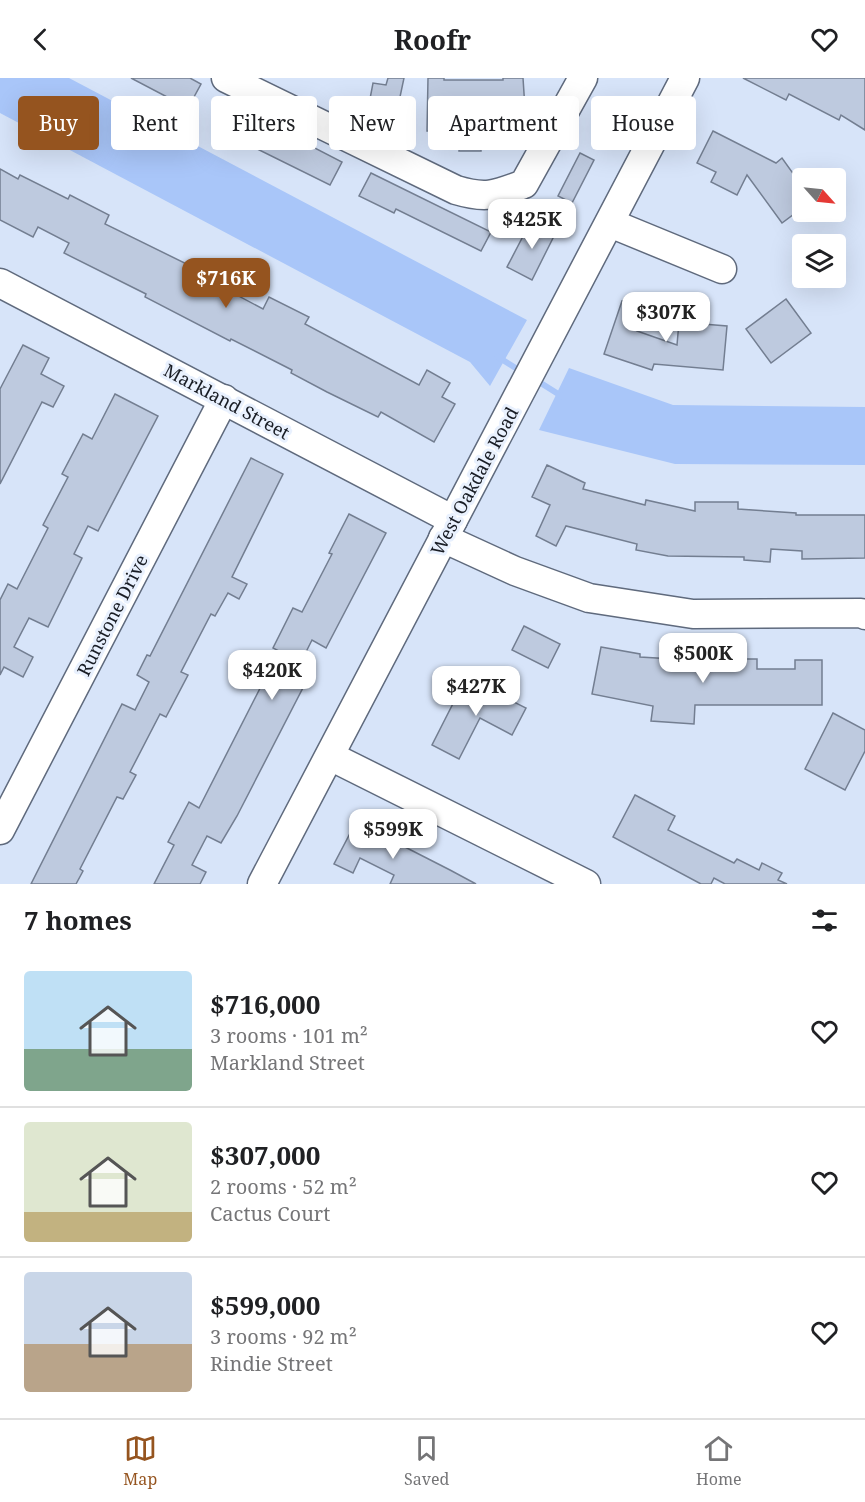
<!DOCTYPE html>
<html lang="en">
<head>
<meta charset="utf-8">
<style>
  body { margin:0; font-family:"Noto Serif",serif; background:#f2f2f2; color:#202124; height:100vh; display:flex; flex-direction:column; font-size:22px; white-space:nowrap }
  * { box-sizing:border-box; margin:0 }
  p { font-size:20px; color:#757577 }
  .icon { flex:none; width:33px; height:33px; fill:none; stroke:currentColor; stroke-width:2; stroke-linecap:round; stroke-linejoin:round }
  .map { position:relative; height:806px; overflow:hidden }
  .side { display:flex; flex-direction:column; background:#fff; flex:1 }
  .side>* { flex:none }
  .top-card { position:absolute; left:18px; top:18px; width:830px; height:54px; display:flex; gap:12px }
  .needle { width:39px; rotate:117deg }
  .tools { position:absolute; left:792px; top:90px; display:grid; gap:12px }
  .tools a { display:grid; place-items:center; width:54px; height:54px; border-radius:6px; background:#fff; box-shadow:0 6px 24px #0002; font-size:30px }
  .price { position:absolute; translate:-50% -51px; padding:0 14px; border-radius:12px; background:#fff; color:#222; font-size:20px; line-height:39px; filter:drop-shadow(0 2px 3px #0008) }
  .price::after { content:''; position:absolute; left:50%; top:36px; width:18px; height:14px; margin-left:-9px; background:inherit; clip-path:polygon(0 0,100% 0,50% 100%) }
  .price.on { background:#95541f; color:#fff }
  ul { padding:0; list-style:none }
  li { display:flex; align-items:center; gap:18px; height:150px; padding:0 24px }
  li+li { border-top:2px solid #e0e0e0 }
  li span { display:grid; place-items:center; flex:none; width:168px; height:120px; border-radius:6px; color:#555 }
  li>.icon { margin-inline-start:auto }
  span .icon { width:72px; height:72px; fill:#fffc; stroke-width:1 }
  li b { font-size:26px }
  h2 { display:flex; justify-content:space-between; align-items:center; height:72px; padding:0 24px; font-size:26px }
  .tag { padding:0 21px; border-radius:6px; background:#fff; box-shadow:0 6px 24px #0002; font-size:21px; line-height:54px }
  .tag.on { background:#95541f; color:#fff }
  header { display:flex; justify-content:space-between; align-items:center; height:78px; padding:0 24px; background:#fff; font-size:27px; font-weight:700 }
  .dock { display:flex; justify-content:space-around; align-items:center; height:84px; border-top:2px solid #e0e0e0; background:#fff; font-size:16px; color:#757577 }
  .dock a { display:grid; justify-items:center; gap:3px }
  .dock .on { color:#95541f }
  .map>svg:first-child { display:block }
  .water { fill:#a9c6f9 }
  .lines { fill:none; stroke-linecap:round; stroke-linejoin:round }
  .stream { stroke:#a9c6f9; stroke-width:6 }
  .building { fill:#becadf; stroke:#737e91; stroke-width:1.5 }
  .minor-casing { stroke:#5f6a7d; stroke-width:31 }
  .minor { stroke:#fff; stroke-width:28 }
  .labels { text-anchor:middle; dominant-baseline:central; stroke-width:6; stroke-linejoin:round; paint-order:stroke }
  .street-label { font-size:18px; fill:#191d25; stroke:#e9f1fe }
</style>
</head>
<body>
<header><svg class="icon" aria-label="back" viewBox="0 0 24 24"><path d="M15 5l-7 7 7 7"/></svg>Roofr<svg class="icon" aria-label="heart" viewBox="0 0 24 24"><path d="M12 20l-8-8c-3-5 5-10 8-4 3-6 11-1 8 4z"/></svg></header>
<div class="map">
<svg width="865" height="806" viewBox="0 0 865 806">
  <rect width="100%" height="100%" fill="#d7e4f9"/>
  <!-- water -->
  <g class="water">
    <path d="M0,0H69L527,242L490,308L470,284L0,35Z"/>
    <path d="M569,290L673,327L865,329V387L675,386L539,352Z"/>
  </g>
  <g class="lines">
    <!-- stream -->
    <g class="stream">
      <path d="M498,279L522,294"/>
      <path d="M536,302L563,319"/>
    </g>
  </g>
  <!-- building -->
  <g class="building">
    <path d="M131,0H190L201,6L188,30Z"/>
    <path d="M388,0H404L397,33L369,26L373,5L386,7Z"/>
    <path d="M428,0H444V2H503V0H523L527,61L481,64V73H459L460,53H427Z"/>
    <path d="M743,0H865V52L841,37L839,42L789,16L786,22Z"/>
    <path d="M231,24L273,45L272,48L342,84L330,107L217,51Z"/>
    <path d="M713,53L776,85L782,80L802,108V130L782,145L747,97L737,117L711,104L716,94L697,85Z"/>
    <path d="M580,75L594,82L572,125L558,118Z"/>
    <path d="M0,91L18,101L20,97L68,121L70,117L109,137L105,146L203,194L201,198L263,231L269,219L309,239L305,246L419,307L427,292L450,305L442,319L455,326L434,364L381,334L378,339L327,314L291,295L292,292L231,261L230,263L145,219L146,216L64,175L69,165L38,149L33,159L0,142Z"/>
    <path d="M371,95L491,154L481,173L396,131L394,135L359,118Z"/>
    <path d="M532,141L556,154L532,202L507,189Z"/>
    <path d="M786,221L811,255L771,285L746,251Z"/>
    <path d="M622,223L645,230L637,253L677,267L679,244L727,248L723,292L654,286L652,292L604,276Z"/>
    <path d="M23,267L49,280L41,296L64,308L53,329L42,324L0,406V311Z"/>
    <path d="M115,316L158,338L98,453L88,448L74,476L82,480L48,549L29,540L14,569L33,579L23,599L4,589L0,597V522L8,506L17,511L48,450L43,447L68,399L62,396L83,356L92,361Z"/>
    <path d="M251,380L283,396L232,499L247,506L239,521L228,515L215,538L211,536L181,594L188,597L166,639L160,636L130,694L136,697L123,721L117,719L80,791L83,793L76,806H31L122,626L135,632L149,604L137,597L147,577L150,578Z"/>
    <path d="M547,387L585,405L583,411L645,427L646,422L695,433V424H738V431L796,435V437H865V480L802,481V473L771,471L770,484L744,482V479L668,478L636,472L637,466L566,448L556,468L536,458L550,427L532,419Z"/>
    <path d="M349,436L386,455L326,570L312,562L297,592L309,598L237,738L221,765L207,758L192,787L206,794L200,806H154L174,767L168,764L189,724L199,730L279,573L273,570L293,530L302,534L332,476L329,475Z"/>
    <path d="M524,548L560,566L548,590L512,572Z"/>
    <path d="M601,569L640,576V579L707,583V581H757V591H795V582H822V627H695L694,646L651,643L653,628L592,616Z"/>
    <path d="M466,600L526,630L512,657L480,640L459,681L432,667Z"/>
    <path d="M833,635L865,652V673L845,712L805,691Z"/>
    <path d="M635,717L675,738L668,752L734,785L737,781L759,792L762,785L782,795L778,802L787,806H725L714,800L711,806H701L613,759Z"/>
    <path d="M356,744L450,792L476,806H390L394,797L360,780L353,795L334,786Z"/>
  </g>
  <g class="lines">
    <defs>
      <g id="minor">
        <path d="M226,0L456,112C486,121 495,117 524,106L583,0"/>
        <path d="M610,145L722,191"/>
        <path d="M0,205L453,442"/>
        <path d="M443,460L515,493L589,520L693,536L861,535L865,537"/>
        <path d="M330,678L586,806"/>
        <path d="M0,752L224,321"/>
        <path d="M262,806L685,0"/>
      </g>
    </defs>
    <!-- minor casing -->
    <use href="#minor" class="minor-casing"/>
    <!-- minor -->
    <use href="#minor" class="minor"/>
  </g>
  <g class="labels">
    <!-- street labels -->
    <g class="street-label">
      <text transform="translate(227 323) rotate(28)">Markland Street</text>
      <text transform="translate(474 403) rotate(-62)">West Oakdale Road</text>
      <text transform="translate(112 537) rotate(-63)">Runstone Drive</text>
    </g>
  </g>
</svg>
<div class="tools">
<a><svg class="needle" viewBox="-14 -14 28 28"><path d="M0-13l5 13h-10z" fill="#e53935"/><path d="M0 13l5-13h-10z" fill="#757577"/></svg></a>
<a><svg class="icon" aria-label="layers" viewBox="0 0 24 24"><path d="M12 4l9 5-9 5-9-5zM3 14l9 5 9-5"/></svg></a>
</div>
<b class="price" style="left:532px;top:172px">$425K</b>
<b class="price on" style="left:226px;top:231px">$716K</b>
<b class="price" style="left:666px;top:265px">$307K</b>
<b class="price" style="left:703px;top:606px">$500K</b>
<b class="price" style="left:272px;top:623px">$420K</b>
<b class="price" style="left:476px;top:639px">$427K</b>
<b class="price" style="left:393px;top:782px">$599K</b>
<div class="top-card">
<a class="tag on">Buy</a>
<a class="tag">Rent</a>
<a class="tag">Filters</a>
<a class="tag">New</a>
<a class="tag">Apartment</a>
<a class="tag">House</a>
</div>
</div>
<section class="side">
<h2>7 homes<svg class="icon" aria-label="filters" viewBox="0 0 24 24"><path d="M4 7h16M4 17h16"/><circle cx="9" cy="7" r="2"/><circle cx="15" cy="17" r="2"/></svg></h2>
<ul>
<li><span style="background:linear-gradient(#bfe0f5 65%,#7fa58c 0)"><svg class="icon" aria-label="home" viewBox="0 0 24 24"><path d="M3 11l9-7 9 7M6 9v11h12V9"/></svg></span><div><b>$716,000</b><p>3 rooms · 101 m²</p><p>Markland Street</p></div><svg class="icon" aria-label="heart" viewBox="0 0 24 24"><path d="M12 20l-8-8c-3-5 5-10 8-4 3-6 11-1 8 4z"/></svg></li>
<li><span style="background:linear-gradient(#dfe7d0 75%,#c2b280 0)"><svg class="icon" aria-label="home" viewBox="0 0 24 24"><path d="M3 11l9-7 9 7M6 9v11h12V9"/></svg></span><div><b>$307,000</b><p>2 rooms · 52 m²</p><p>Cactus Court</p></div><svg class="icon" aria-label="heart" viewBox="0 0 24 24"><path d="M12 20l-8-8c-3-5 5-10 8-4 3-6 11-1 8 4z"/></svg></li>
<li><span style="background:linear-gradient(#c9d6e8 60%,#b9a48a 0)"><svg class="icon" aria-label="home" viewBox="0 0 24 24"><path d="M3 11l9-7 9 7M6 9v11h12V9"/></svg></span><div><b>$599,000</b><p>3 rooms · 92 m²</p><p>Rindie Street</p></div><svg class="icon" aria-label="heart" viewBox="0 0 24 24"><path d="M12 20l-8-8c-3-5 5-10 8-4 3-6 11-1 8 4z"/></svg></li>
</ul>
</section>
<nav class="dock">
<a class="on"><svg class="icon" aria-label="map" viewBox="0 0 24 24"><path d="M3 6l6-2 6 2 6-2v14l-6 2-6-2-6 2zM9 4v14M15 6v14"/></svg>Map</a>
<a><svg class="icon" aria-label="saved" viewBox="0 0 24 24"><path d="M7 4h10v16l-5-4-5 4z"/></svg>Saved</a>
<a><svg class="icon" aria-label="home" viewBox="0 0 24 24"><path d="M3 11l9-7 9 7M6 9v11h12V9"/></svg>Home</a>
</nav>
</body>
</html>
